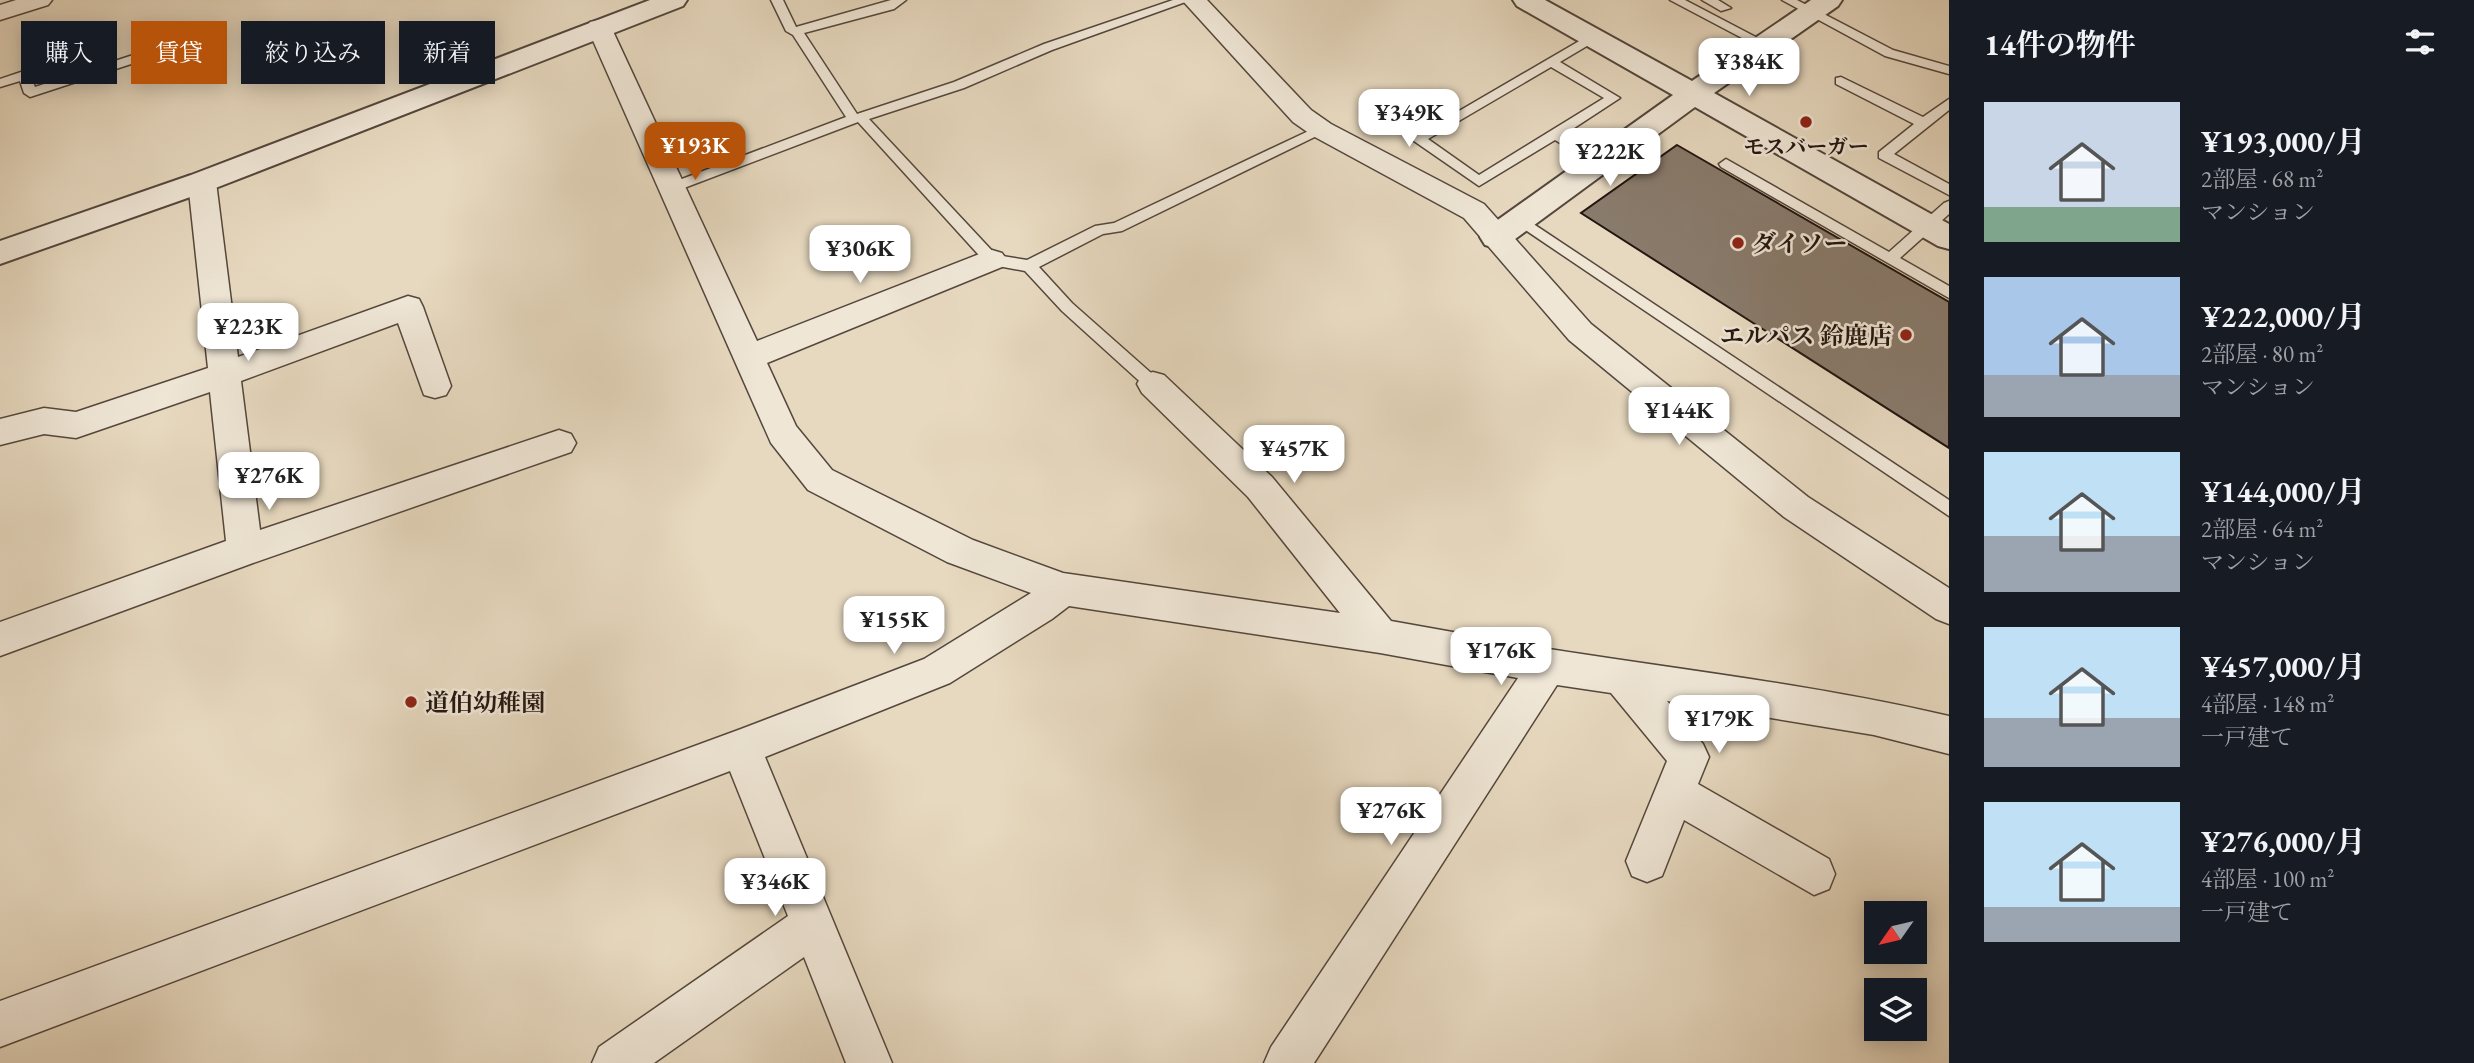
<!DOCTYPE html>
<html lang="ja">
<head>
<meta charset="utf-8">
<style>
  body { margin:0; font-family:"EB Garamond","Noto Serif JP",serif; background:#20242c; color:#f1f3f6; height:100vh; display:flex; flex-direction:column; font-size:26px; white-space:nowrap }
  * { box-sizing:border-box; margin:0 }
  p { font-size:23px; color:#9ea1a6 }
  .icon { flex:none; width:38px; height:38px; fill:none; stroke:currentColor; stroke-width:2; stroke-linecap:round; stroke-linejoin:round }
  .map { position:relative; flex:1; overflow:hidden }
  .details { display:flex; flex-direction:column; background:#171b24; width:525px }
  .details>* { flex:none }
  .hud { position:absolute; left:21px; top:21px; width:665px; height:63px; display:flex; gap:14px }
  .needle { width:46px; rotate:236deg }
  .controls { position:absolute; left:1864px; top:901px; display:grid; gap:14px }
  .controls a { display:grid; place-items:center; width:63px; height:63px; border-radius:0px; background:#171b24; box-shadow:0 4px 18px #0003; font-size:35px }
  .price { position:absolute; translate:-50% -60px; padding:0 16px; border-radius:14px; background:#fff; color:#222; font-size:23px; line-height:46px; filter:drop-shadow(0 2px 4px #0008) }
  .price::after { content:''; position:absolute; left:50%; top:42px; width:21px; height:16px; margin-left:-10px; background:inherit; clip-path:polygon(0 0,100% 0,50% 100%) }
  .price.active { background:#b45309; color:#fff }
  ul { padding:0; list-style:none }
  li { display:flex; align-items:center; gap:21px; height:175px; padding:0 35px }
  li span { display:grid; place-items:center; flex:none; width:196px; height:140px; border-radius:0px; color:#555 }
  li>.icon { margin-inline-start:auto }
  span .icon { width:84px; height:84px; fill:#fffc; stroke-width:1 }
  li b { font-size:30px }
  h2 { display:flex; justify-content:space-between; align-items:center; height:84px; padding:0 35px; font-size:30px }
  .chip { padding:0 24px; border-radius:0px; background:#171b24; box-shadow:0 4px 18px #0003; font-size:24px; line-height:63px }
  .chip.active { background:#b45309; color:#fff }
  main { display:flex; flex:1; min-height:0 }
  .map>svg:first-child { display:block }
  .building { fill:#897b6c; stroke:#231610; stroke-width:2 }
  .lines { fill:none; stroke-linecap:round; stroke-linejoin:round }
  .service-casing { stroke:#54473c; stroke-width:3 }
  .minor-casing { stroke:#54473c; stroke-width:3 }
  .tertiary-casing { stroke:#54473c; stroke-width:4 }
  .service { fill:#efe6d6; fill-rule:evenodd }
  .minor { fill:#efe6d6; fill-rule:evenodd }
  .tertiary { fill:#efe6d6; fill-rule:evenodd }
  .poi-dot { fill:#8f2418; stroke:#efe6d6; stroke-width:2.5 }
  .labels { text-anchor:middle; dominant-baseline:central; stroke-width:5; stroke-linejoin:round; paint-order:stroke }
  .far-poi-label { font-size:21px; font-weight:bold; fill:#231610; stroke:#efe6d6 }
  .poi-label { font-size:24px; font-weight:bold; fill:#231610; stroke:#efe6d6; text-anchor:start }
</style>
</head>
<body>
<main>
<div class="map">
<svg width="1949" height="1063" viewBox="0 0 1949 1063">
  <rect width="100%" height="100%" fill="#e7d9c0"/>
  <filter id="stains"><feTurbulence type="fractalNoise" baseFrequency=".00286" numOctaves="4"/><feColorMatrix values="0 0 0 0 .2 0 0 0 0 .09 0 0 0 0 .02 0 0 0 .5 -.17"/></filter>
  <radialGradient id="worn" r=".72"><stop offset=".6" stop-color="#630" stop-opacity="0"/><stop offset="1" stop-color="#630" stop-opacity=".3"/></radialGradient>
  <!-- building -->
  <path class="building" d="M1677,145L1949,302V448L1581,213Z"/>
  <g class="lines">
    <defs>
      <g id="service">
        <path d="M771,0H783L796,27L891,0H906L894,9L804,33L857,114L954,82L1044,44L1173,0H1191L1052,50L964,88L869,119L996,255L1027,260L1095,226L1114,223L1317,127H1327L1329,130L1122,231L1103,234L1039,267L1072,303L1159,380L1161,384L1153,390L1147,388L1062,311L1025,271L987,264L858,122L676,191H666V185L846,117L793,35L786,31Z"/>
        <path d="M1670,0H1685L1769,44L1763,48L1759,47Z"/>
        <path d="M1702,0H1718L1731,8L1721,11Z"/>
        <path d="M1782,0H1797L1893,50L1949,66V74L1885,56Z"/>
        <path d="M1593,33L1597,34V40L1560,62L1620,98L1565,134L1607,159V165H1597L1555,140L1479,186L1411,139ZM1551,67L1604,98L1479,175L1428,139Z"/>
        <path d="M170,43L174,44V50L30,97L24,93L20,81L0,87V79L24,71L29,72L35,87Z"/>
        <path d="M1841,77L1923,117L1949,99V110L1894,154L1949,184V195L1879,158V152L1914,124L1836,84V78Z"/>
        <path d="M1726,159L1889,252L1944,203L1949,201V214L1900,258L1949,286V298L1721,167L1719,164Z"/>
        <path d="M1520,215L1949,500V516L1515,223L1513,220Z"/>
      </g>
      <g id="minor">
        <path d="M16,0H52L48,5L0,20V5Z"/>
        <path d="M1182,0H1207L1311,110L1331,124L1484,204L1591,324L1808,497L1949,588V624L1936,619L1784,517L1569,340L1464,218L1313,136L1293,122Z"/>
        <path d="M599,20L608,22L611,27L757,341L982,253L992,250L1002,253L1007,260L1002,267L767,363L796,426L832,470L973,540L1063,573L1340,613L1248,497L1142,393L1137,384L1142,375L1153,372L1164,375L1272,477L1391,621C1443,630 1496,640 1549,649C1682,670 1817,685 1949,716V754L1874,735L1667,701L1703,744L1709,757L1698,784L1829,859L1835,874L1829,889L1814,895L1684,820L1662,876L1647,882L1632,876L1626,861L1667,761L1611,693L1557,685L1314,1063H1264L1271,1047L1518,678L1380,653L1069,606L1052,619L950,683L765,757L892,1063H846L804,957L654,1063H592L599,1047L788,916L730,771L0,1047V1001L741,729L924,659L1031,593L947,562L808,490L771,443L587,27L590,22Z"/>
        <path d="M202,173L212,175L216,182L238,357L408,296L419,299L423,307L451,386L446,395L435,398L424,395L398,323L241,381L260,530L559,430L571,434L576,443L571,452L253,563L0,656V622L226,541L210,392L76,438L44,434L0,445V419L44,408L76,412L208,368L188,182L192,175Z"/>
      </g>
      <g id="tertiary">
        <path d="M650,0H687L683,6L213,189L0,264V241L191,175Z"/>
        <path d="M1513,0H1545L1692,81L1811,0H1842L1838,6L1714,93L1949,224V249L1938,246L1695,107L1507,245L1496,248L1485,245L1480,237L1485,229L1673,95L1517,6Z"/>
      </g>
    </defs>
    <!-- service casing -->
    <use href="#service" class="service-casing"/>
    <!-- minor casing -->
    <use href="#minor" class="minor-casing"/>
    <!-- tertiary casing -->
    <use href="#tertiary" class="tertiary-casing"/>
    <!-- service -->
    <use href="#service" class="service"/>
    <!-- minor -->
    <use href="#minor" class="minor"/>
    <!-- tertiary -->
    <use href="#tertiary" class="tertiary"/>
  </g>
  <!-- markers -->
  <g class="poi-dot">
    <circle cx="1806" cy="122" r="7"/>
    <circle cx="1738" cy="243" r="7"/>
    <circle cx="1906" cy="335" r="7"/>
    <circle cx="411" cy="702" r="7"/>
  </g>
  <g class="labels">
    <!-- far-poi labels -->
    <g class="far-poi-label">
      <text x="1806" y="146">モスバーガー</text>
    </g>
    <!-- poi labels -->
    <g class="poi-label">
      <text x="1752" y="243">ダイソー</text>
      <text x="1892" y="335" text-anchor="end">エルパス 鈴鹿店</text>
      <text x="425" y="702">道伯幼稚園</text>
    </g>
  </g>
  <rect width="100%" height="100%" filter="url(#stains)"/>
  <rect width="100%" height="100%" fill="url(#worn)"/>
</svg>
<div class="controls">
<a><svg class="needle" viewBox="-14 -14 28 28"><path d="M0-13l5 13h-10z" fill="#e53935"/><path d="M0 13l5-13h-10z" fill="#9ea1a6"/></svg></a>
<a><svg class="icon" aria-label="layers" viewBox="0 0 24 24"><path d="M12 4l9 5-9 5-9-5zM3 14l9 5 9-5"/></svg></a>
</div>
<b class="price" style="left:1749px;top:98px">¥384K</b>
<b class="price" style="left:1409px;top:149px">¥349K</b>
<b class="price active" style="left:695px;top:182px">¥193K</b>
<b class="price" style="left:1610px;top:188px">¥222K</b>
<b class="price" style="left:860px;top:285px">¥306K</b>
<b class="price" style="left:248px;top:363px">¥223K</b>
<b class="price" style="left:1679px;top:447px">¥144K</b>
<b class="price" style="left:1294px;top:485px">¥457K</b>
<b class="price" style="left:269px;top:512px">¥276K</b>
<b class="price" style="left:894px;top:656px">¥155K</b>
<b class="price" style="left:1501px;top:687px">¥176K</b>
<b class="price" style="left:1719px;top:755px">¥179K</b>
<b class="price" style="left:1391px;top:847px">¥276K</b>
<b class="price" style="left:775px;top:918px">¥346K</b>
<div class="hud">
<a class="chip">購入</a>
<a class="chip active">賃貸</a>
<a class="chip">絞り込み</a>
<a class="chip">新着</a>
</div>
</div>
<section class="details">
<h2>14件の物件<svg class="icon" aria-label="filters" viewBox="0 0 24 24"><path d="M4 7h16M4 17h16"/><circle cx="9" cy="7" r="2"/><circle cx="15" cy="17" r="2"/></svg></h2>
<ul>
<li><span style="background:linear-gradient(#c9d6e8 75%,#7fa58c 0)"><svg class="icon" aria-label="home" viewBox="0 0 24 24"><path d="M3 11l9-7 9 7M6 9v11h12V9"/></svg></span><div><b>¥193,000/月</b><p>2部屋 · 68 m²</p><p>マンション</p></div></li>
<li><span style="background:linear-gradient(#a9c7e8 70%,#9aa5b1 0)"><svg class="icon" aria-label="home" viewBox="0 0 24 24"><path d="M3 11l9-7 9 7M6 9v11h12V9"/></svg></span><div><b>¥222,000/月</b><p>2部屋 · 80 m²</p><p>マンション</p></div></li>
<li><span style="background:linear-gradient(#bfe0f5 60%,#9aa5b1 0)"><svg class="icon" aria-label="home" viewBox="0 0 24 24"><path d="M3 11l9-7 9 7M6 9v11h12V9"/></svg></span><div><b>¥144,000/月</b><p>2部屋 · 64 m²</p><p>マンション</p></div></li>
<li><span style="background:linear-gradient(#bfe0f5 65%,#9aa5b1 0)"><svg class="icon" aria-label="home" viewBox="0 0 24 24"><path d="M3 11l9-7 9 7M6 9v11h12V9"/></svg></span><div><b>¥457,000/月</b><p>4部屋 · 148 m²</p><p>一戸建て</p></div></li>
<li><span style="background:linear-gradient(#bfe0f5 75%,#9aa5b1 0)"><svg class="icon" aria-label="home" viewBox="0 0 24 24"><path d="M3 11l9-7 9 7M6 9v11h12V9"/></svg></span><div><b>¥276,000/月</b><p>4部屋 · 100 m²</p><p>一戸建て</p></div></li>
</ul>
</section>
</main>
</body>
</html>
